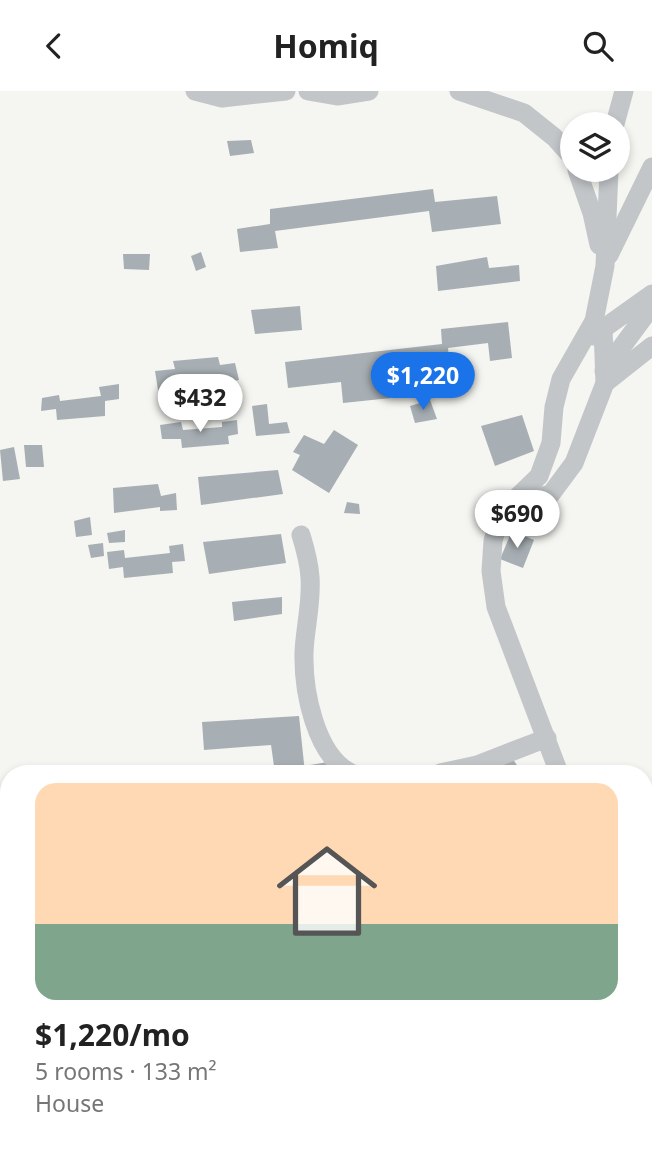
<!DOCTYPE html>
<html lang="en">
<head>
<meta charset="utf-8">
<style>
  body { margin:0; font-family:"Noto Sans",sans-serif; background:#f2f2f2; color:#222; height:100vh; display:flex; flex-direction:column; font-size:26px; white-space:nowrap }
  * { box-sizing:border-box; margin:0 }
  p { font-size:23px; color:#767676 }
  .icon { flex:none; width:38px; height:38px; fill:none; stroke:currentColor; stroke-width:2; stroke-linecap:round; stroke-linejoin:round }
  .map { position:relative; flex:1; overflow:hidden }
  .panel { position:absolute; left:0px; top:674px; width:653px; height:387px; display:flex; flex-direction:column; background:#fff; border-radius:28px 28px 0 0; box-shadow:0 4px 10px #0003 }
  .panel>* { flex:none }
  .fabs { position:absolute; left:560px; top:21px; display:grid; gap:14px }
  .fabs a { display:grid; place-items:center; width:70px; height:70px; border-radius:50%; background:#fff; box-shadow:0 4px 10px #0003; font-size:35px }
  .price { position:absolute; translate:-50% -60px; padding:0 16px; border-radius:24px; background:#fff; color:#222; font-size:23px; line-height:46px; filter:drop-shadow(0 2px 4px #0008) }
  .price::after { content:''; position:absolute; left:50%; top:42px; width:21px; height:16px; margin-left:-10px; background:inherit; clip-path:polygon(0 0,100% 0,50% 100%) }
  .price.on { background:#1a73e8; color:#fff }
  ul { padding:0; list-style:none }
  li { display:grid; align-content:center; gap:14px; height:371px; padding:0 35px }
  li span { display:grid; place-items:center; height:217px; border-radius:21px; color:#555 }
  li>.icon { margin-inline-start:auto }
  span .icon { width:126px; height:126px; fill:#fffc; stroke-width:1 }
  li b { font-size:30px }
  header { display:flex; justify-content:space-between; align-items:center; height:91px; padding:0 35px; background:#fff; font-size:32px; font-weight:700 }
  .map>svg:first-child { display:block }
  .building { fill:#a7afb4 }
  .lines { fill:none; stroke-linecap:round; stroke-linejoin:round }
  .minor { stroke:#c2c6c9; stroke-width:19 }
</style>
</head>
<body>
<header><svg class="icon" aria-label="back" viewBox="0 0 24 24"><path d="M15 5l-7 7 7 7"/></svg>Homiq<svg class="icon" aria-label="search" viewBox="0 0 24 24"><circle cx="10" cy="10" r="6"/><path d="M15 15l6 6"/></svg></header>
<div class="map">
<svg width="652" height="1059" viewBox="0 0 652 1059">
  <rect width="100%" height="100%" fill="#f5f5f1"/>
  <!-- building -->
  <g class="building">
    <path d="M251,49L254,62L230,65L227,50Z"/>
    <path d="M433,98L435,111L497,105L501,133L432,141L429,120L275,140L278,157L240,161L237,138L270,133V118Z"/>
    <path d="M201,161L206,176L196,180L191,165Z"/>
    <path d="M123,163H150L149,179L124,178Z"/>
    <path d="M487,166L489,177L519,174L520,190L438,200L436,175Z"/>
    <path d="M300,215L302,239L255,243L251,219Z"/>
    <path d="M508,231L512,267L490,270L488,252L448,257L450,276L388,283L391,307L343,312L341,291L288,297L285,271L442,253L441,238Z"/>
    <path d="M218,266L220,274L235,272L239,289L220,293L218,286L177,291V297L158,299L155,280L175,278L173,270Z"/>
    <path d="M119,293V308L105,310V325L57,329L56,318L41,320L42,307L59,304L60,310L101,305L99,296Z"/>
    <path d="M430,309L437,328L415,332L410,315Z"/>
    <path d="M267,313L269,333L287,331L290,342L256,345L252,315Z"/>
    <path d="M522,324L534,360L495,375L481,335Z"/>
    <path d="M237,329L238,343L228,345L229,353L182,357L181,348H162L160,334L181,331L183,339L222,336V331Z"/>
    <path d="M334,339L358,354L329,402L292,379L300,364L293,361L304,344L324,353Z"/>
    <path d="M24,354H42L44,376H26Z"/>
    <path d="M14,356L20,388L3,390L0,359Z"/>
    <path d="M278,379L283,403L201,414L198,386Z"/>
    <path d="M158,393L161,405L176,402L177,419L160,420V416L114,422L113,397Z"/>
    <path d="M347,411L359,413L360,423L344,422Z"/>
    <path d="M90,426L92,444L76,446L74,430Z"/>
    <path d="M125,439V451L109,452L107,442Z"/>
    <path d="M512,440L534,449L523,477L500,468Z"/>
    <path d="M281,443L286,472L209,483L203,451Z"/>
    <path d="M103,452L104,465L91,467L88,454Z"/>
    <path d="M183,453L185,470L172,471L173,482L124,487L123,476L109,478L107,461L124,459L125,467L170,462L169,455Z"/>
    <path d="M282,506V523L234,530L232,511Z"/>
    <path d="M299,625L305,682H275L271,654L204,659L202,631Z"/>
    <path d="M512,667L519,677L510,682H503L498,676Z"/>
    <path d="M328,671L329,682H311L310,674Z"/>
  </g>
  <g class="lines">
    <!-- minor -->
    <g class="minor">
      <path d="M195,0L222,7L286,0"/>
      <path d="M308,0L337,5L369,0"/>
      <path d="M459,0L524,22L554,46L572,66"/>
      <path d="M615,33L624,0"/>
      <path d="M577,79L592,122L599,154"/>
      <path d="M609,164L652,76"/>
      <path d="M593,245L652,203"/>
      <path d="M604,280L652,215"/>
      <path d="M605,292L652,255"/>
      <path d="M510,414L551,403L574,372L605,292L603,237"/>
      <path d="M301,444C305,457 309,471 310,486C312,511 305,537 304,561C303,599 315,664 351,682"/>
      <path d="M440,682L477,674L547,647"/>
      <path d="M559,682L496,516L491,480L493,450L499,430L509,414L539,385L551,352L554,316L561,288L594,230L605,175L609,79"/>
      <path d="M644,915L652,937"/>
    </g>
  </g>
</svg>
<div class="fabs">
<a><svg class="icon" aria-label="layers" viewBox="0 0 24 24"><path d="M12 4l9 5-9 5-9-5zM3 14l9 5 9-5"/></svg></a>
</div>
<b class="price on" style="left:423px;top:321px">$1,220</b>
<b class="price" style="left:200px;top:343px">$432</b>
<b class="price" style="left:517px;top:459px">$690</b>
<section class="panel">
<ul>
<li><span style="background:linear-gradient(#ffd9b3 65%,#7fa58c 0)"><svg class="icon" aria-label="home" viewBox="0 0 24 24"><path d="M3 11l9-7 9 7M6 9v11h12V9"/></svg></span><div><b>$1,220/mo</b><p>5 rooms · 133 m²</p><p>House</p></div></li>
</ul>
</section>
</div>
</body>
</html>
